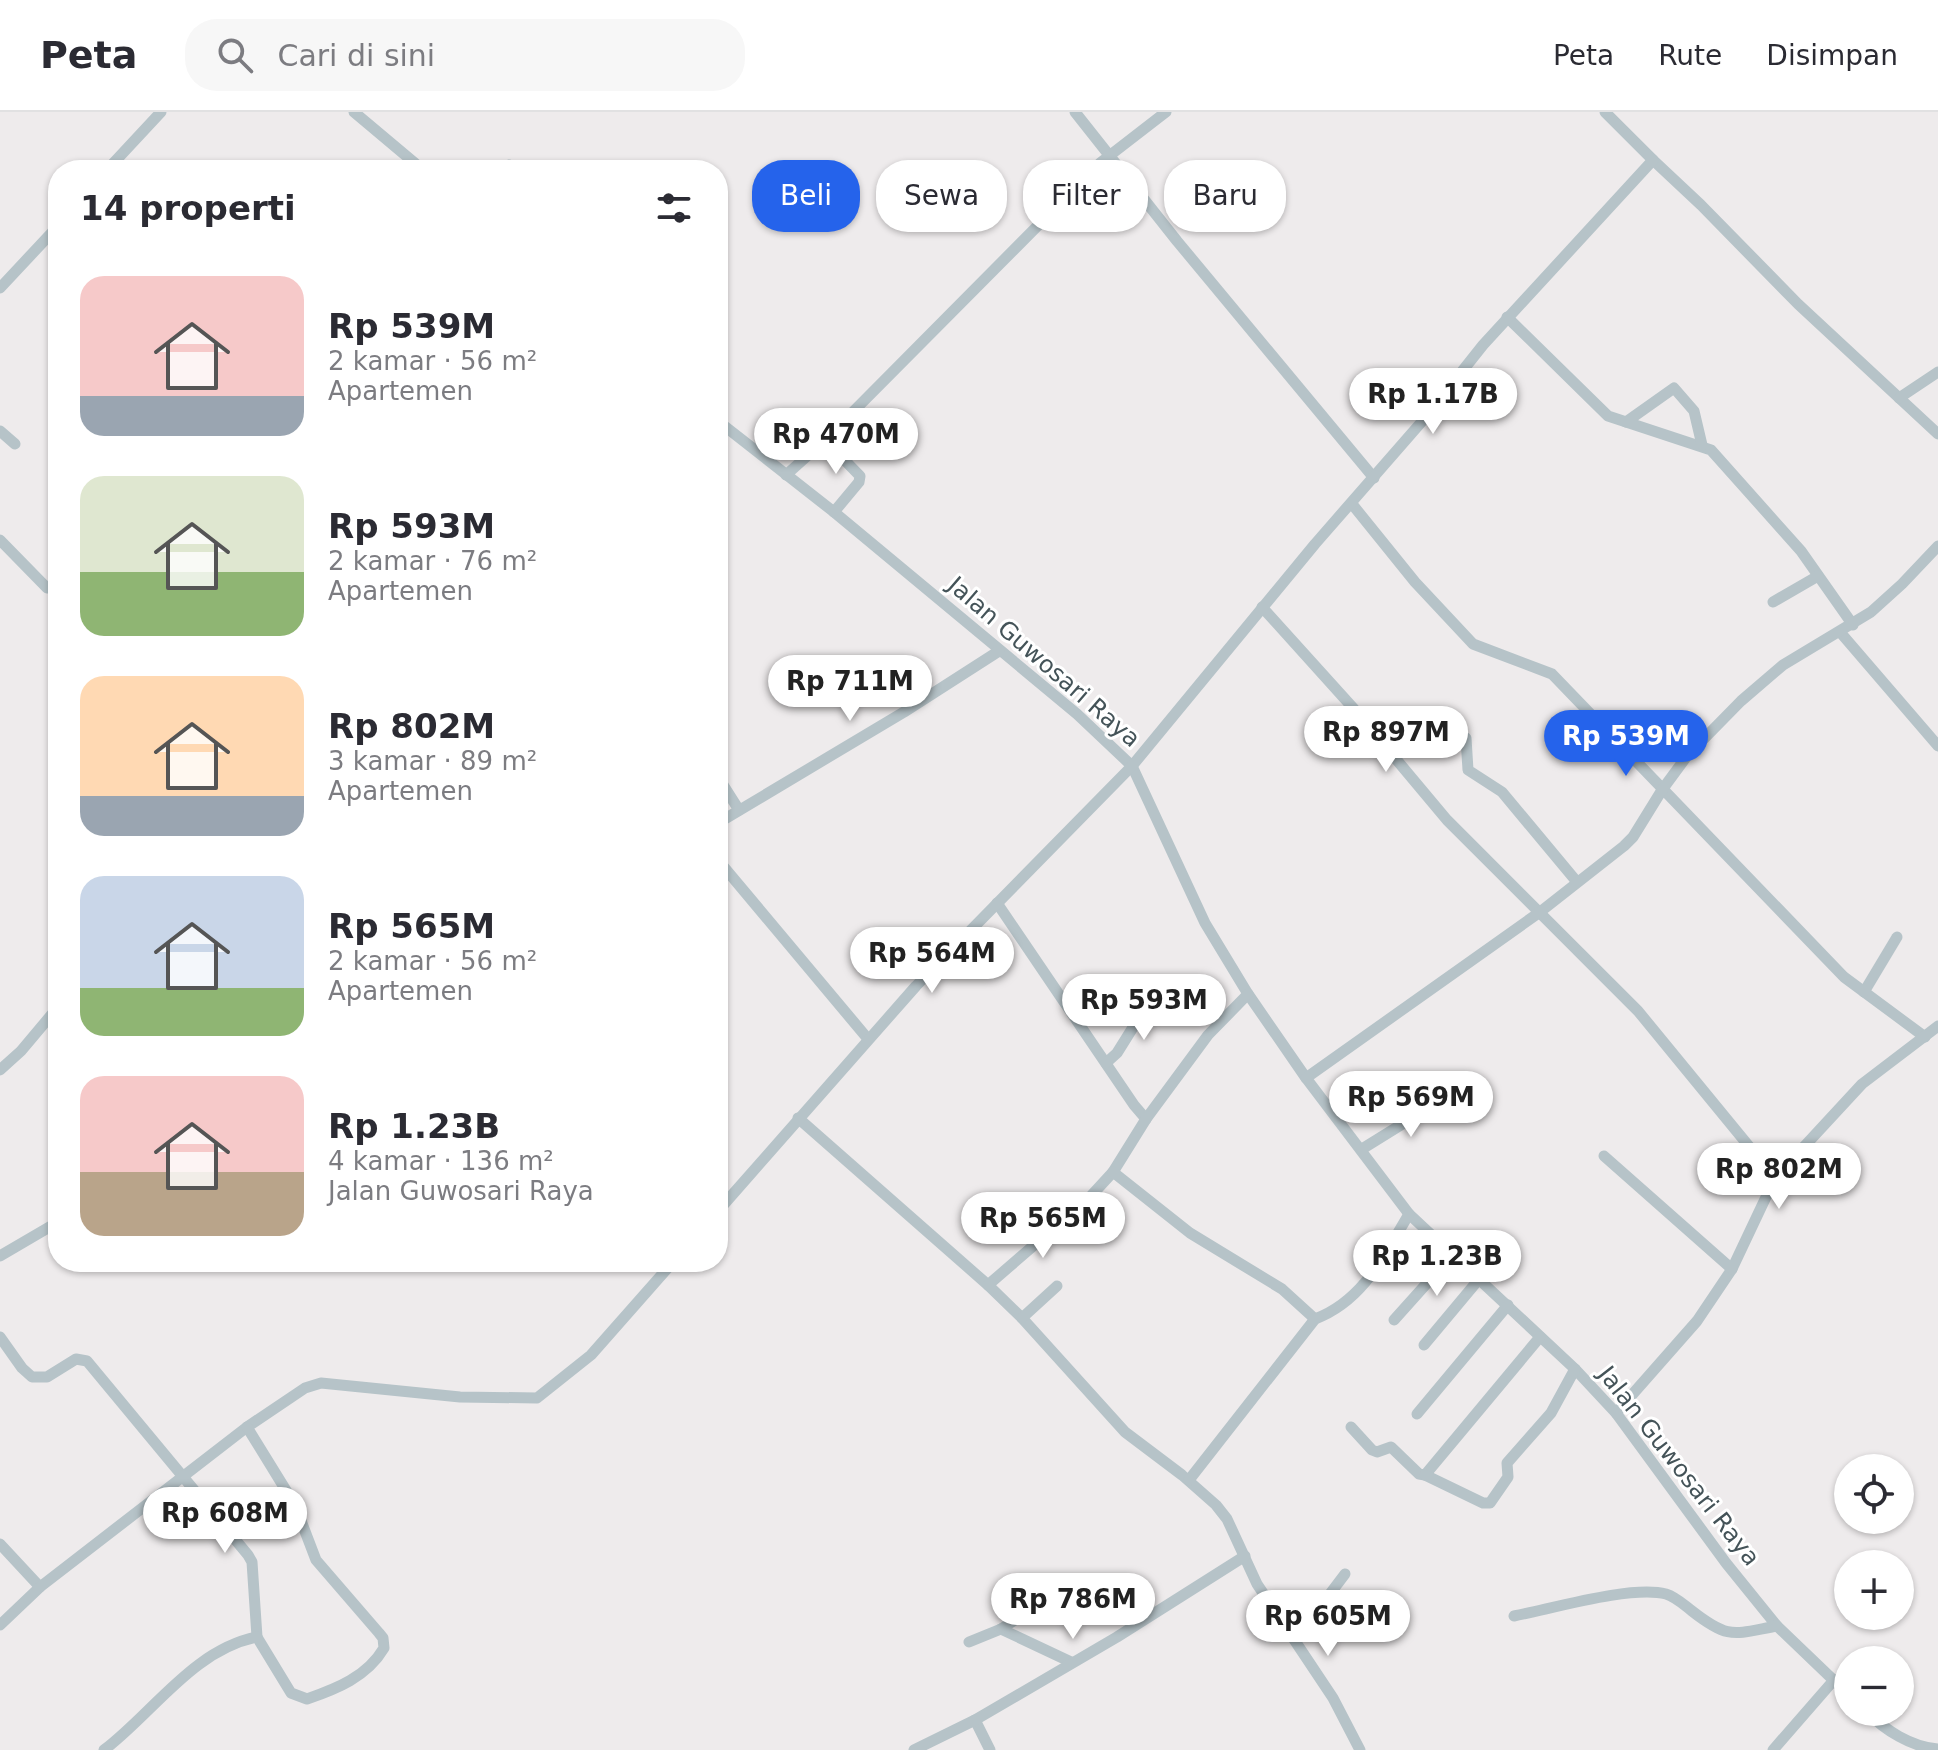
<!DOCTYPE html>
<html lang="id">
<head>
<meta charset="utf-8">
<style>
  body { margin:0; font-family:"DejaVu Sans",sans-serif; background:#f7f7f7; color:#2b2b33; height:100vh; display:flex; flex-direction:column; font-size:30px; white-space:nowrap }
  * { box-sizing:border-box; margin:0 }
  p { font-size:26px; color:#7c7c81 }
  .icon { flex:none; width:44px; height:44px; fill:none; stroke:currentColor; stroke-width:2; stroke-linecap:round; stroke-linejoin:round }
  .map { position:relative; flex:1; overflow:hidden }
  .drawer { position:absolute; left:48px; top:48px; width:680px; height:1112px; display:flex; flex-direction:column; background:#fff; border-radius:32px; box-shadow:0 2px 6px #0004 }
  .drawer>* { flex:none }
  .hud { position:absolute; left:752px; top:48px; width:760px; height:72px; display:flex; gap:16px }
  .fabs { position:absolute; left:1834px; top:1342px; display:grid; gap:16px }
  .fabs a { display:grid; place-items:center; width:80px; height:80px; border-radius:50%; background:#fff; box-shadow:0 2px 6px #0004; font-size:40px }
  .price { position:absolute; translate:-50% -68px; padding:0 18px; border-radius:28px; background:#fff; color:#222; font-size:26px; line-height:52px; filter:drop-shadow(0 2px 4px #0008) }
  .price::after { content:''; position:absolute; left:50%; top:48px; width:24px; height:18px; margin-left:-12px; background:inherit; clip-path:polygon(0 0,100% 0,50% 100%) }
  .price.active { background:#2563eb; color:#fff }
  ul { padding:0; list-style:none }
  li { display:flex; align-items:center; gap:24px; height:200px; padding:0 32px }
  li span { display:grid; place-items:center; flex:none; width:224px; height:160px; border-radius:24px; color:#555 }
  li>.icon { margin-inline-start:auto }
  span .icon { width:96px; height:96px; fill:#fffc; stroke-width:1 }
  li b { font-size:34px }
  h2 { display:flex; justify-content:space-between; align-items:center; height:96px; padding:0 32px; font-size:34px }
  .tag { padding:0 28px; border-radius:32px; background:#fff; box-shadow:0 2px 6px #0004; font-size:28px; line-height:72px }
  .tag.active { background:#2563eb; color:#fff }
  header { display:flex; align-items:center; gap:48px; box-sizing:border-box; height:112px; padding:0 40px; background:#fff; border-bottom:2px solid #e1e1e2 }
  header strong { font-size:38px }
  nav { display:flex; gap:44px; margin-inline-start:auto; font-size:28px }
  .search { width:560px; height:72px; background:#f7f7f7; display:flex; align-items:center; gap:20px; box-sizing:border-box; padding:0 28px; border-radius:32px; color:#7c7c81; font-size:30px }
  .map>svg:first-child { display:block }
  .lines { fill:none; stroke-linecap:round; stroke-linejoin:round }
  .minor { stroke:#b6c3c8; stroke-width:11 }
  .labels { text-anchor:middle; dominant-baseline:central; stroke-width:6; stroke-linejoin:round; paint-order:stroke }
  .street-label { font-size:24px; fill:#445358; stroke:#fff }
</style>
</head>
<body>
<header>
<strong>Peta</strong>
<div class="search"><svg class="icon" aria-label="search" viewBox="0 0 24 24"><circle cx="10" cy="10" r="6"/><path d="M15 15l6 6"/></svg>Cari di sini</div>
<nav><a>Peta</a><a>Rute</a><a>Disimpan</a></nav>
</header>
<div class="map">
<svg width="1938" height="1638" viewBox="0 0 1938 1638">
  <rect width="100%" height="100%" fill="#eeebec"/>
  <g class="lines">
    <!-- minor -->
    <g class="minor">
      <path d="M354,0L423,58"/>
      <path d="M1075,0L1177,129L1374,366"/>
      <path d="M1653,48L1701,93L1798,192L1938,322"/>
      <path d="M107,58L161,0"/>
      <path d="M505,58L509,53"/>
      <path d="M0,176L58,114"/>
      <path d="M1507,205L1608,304L1711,338L1801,439L1853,513"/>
      <path d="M1899,286L1938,260"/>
      <path d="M718,309L834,400L1077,602L1132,654L1205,811L1248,882L1306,966L1409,1102L1575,1257L1616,1301L1726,1451L1777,1514L1848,1582"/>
      <path d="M1626,310L1674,276L1694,299L1702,333"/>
      <path d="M0,319L15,332"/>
      <path d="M825,328L860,364L859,370L834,400"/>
      <path d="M786,363L825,328L1100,51L1166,0"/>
      <path d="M1352,392L1415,470L1473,532L1552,562L1844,865L1925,925"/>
      <path d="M0,428L47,476L58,472"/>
      <path d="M1773,490L1818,464"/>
      <path d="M1262,495L1354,597L1447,708L1638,899L1775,1066L1732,1157L1697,1209L1616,1301"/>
      <path d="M1840,520L1938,634"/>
      <path d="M1466,626L1468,658L1502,680L1577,770"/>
      <path d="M718,665L739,698"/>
      <path d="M718,711L904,600L999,539"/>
      <path d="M718,748L868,927"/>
      <path d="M997,791L1134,993L1146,1007"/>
      <path d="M1864,880L1897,825"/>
      <path d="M1106,951L1117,941L1132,917L1160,885"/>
      <path d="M0,958L21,939L58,895"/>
      <path d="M1306,966L1540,800L1624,734L1633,725L1662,678L1687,644L1741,589L1783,553L1871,500L1902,472L1938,434"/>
      <path d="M798,1006L988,1173L1090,1085L1113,1060L1146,1007L1208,923L1248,882"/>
      <path d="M1362,1037L1441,988"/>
      <path d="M1604,1044L1732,1157"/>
      <path d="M1113,1060L1190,1121L1282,1177L1315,1207"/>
      <path d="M1775,1066L1862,972L1938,914"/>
      <path d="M718,1099L916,874L1132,654L1315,432L1425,306L1483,233L1653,48L1605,0"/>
      <path d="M0,1144L58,1110"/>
      <path d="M988,1173L1022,1206L1125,1320L1182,1363L1216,1393L1227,1407L1257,1472L1333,1586L1360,1638"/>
      <path d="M1022,1206L1057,1174"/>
      <path d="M1394,1208L1454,1141"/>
      <path d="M0,1225L22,1256L32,1265H47L76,1247L87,1249L248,1443L252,1450L257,1525"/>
      <path d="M1424,1233L1480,1166"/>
      <path d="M1417,1302L1508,1193"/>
      <path d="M1351,1315L1372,1338L1377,1340L1391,1335L1419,1362L1425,1363L1540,1225"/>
      <path d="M1425,1363L1483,1391H1490L1508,1365L1507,1351L1551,1301L1575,1257"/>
      <path d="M1189,1368L1315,1207C1363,1189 1384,1144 1409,1102"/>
      <path d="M0,1432L40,1475"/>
      <path d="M1514,1504C1551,1497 1631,1473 1666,1482C1676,1485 1684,1493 1692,1499C1729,1528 1733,1522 1777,1514"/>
      <path d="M0,1513L40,1475L247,1315L305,1276L321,1271L460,1285L537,1286L591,1243L673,1150"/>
      <path d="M1001,1517L1071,1550"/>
      <path d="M1295,1528L1345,1462"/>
      <path d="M969,1530L1001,1517L1018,1506"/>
      <path d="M1867,1600C1885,1618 1911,1635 1938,1637"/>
      <path d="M975,1608L990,1638"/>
      <path d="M104,1638C154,1600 193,1538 257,1525L291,1581L307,1587C336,1577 367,1565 384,1536L383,1526L379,1521L316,1448L295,1393L247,1315"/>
      <path d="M914,1638L975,1608L1117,1525L1245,1444"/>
      <path d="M1773,1638L1834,1568"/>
    </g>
  </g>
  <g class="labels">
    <!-- street labels -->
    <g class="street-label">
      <text transform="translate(1044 550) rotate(41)">Jalan Guwosari Raya</text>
      <text transform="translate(1679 1354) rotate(52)">Jalan Guwosari Raya</text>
    </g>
  </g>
</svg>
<div class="fabs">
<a><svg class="icon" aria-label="locate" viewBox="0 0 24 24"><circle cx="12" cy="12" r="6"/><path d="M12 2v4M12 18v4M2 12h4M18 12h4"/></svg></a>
<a>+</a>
<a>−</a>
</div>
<b class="price" style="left:1433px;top:324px">Rp 1.17B</b>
<b class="price" style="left:836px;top:364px">Rp 470M</b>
<b class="price" style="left:850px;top:611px">Rp 711M</b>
<b class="price" style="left:1386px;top:662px">Rp 897M</b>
<b class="price active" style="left:1626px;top:666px">Rp 539M</b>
<b class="price" style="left:932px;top:883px">Rp 564M</b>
<b class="price" style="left:1144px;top:930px">Rp 593M</b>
<b class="price" style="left:1411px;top:1027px">Rp 569M</b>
<b class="price" style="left:1779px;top:1099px">Rp 802M</b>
<b class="price" style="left:1043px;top:1148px">Rp 565M</b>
<b class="price" style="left:1437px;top:1186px">Rp 1.23B</b>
<b class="price" style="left:225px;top:1443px">Rp 608M</b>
<b class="price" style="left:1073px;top:1529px">Rp 786M</b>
<b class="price" style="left:1328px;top:1546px">Rp 605M</b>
<div class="hud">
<a class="tag active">Beli</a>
<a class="tag">Sewa</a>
<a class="tag">Filter</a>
<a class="tag">Baru</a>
</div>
<section class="drawer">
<h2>14 properti<svg class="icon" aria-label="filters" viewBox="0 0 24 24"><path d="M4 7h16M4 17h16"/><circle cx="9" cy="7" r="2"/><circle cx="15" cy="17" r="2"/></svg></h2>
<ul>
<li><span style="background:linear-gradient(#f6c9c9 75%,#9aa5b1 0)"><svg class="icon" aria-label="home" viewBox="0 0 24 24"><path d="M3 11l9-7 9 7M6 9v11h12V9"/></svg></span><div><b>Rp 539M</b><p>2 kamar · 56 m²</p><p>Apartemen</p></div></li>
<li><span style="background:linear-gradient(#dfe7d0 60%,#8fb573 0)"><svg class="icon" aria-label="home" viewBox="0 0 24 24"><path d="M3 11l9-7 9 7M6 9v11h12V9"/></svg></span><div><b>Rp 593M</b><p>2 kamar · 76 m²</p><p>Apartemen</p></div></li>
<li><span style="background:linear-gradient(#ffd9b3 75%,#9aa5b1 0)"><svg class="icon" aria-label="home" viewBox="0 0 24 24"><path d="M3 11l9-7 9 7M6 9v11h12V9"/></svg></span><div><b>Rp 802M</b><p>3 kamar · 89 m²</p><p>Apartemen</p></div></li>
<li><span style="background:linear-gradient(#c9d6e8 70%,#8fb573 0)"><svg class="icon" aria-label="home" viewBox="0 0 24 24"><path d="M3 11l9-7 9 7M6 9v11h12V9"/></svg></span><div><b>Rp 565M</b><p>2 kamar · 56 m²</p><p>Apartemen</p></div></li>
<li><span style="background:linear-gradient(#f6c9c9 60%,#b9a48a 0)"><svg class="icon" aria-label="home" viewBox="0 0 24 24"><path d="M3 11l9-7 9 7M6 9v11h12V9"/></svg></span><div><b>Rp 1.23B</b><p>4 kamar · 136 m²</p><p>Jalan Guwosari Raya</p></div></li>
</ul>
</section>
</div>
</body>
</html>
